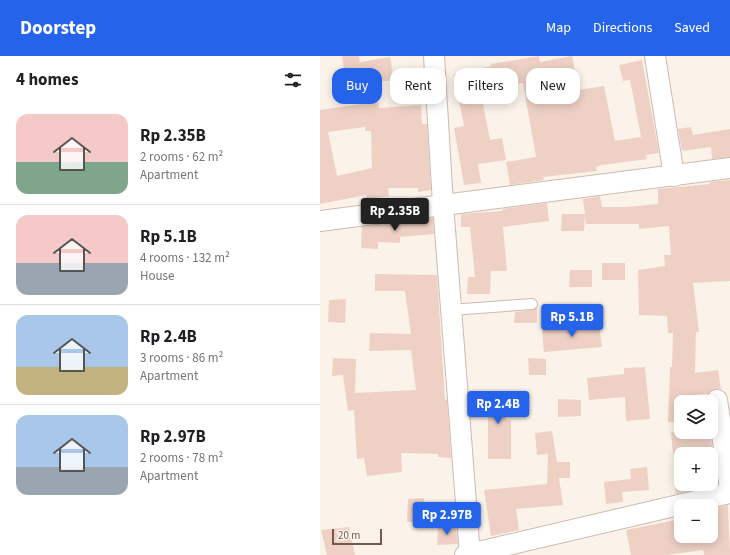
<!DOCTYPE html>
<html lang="en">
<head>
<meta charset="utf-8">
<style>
  body { margin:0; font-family:"Source Sans 3",sans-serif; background:#f2f2f2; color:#202124; height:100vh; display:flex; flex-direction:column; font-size:15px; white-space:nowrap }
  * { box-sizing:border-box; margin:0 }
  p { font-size:13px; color:#757577 }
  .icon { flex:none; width:22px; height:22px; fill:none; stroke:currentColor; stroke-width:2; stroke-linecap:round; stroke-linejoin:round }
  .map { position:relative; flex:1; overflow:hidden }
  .panel { display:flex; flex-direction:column; background:#fff; width:320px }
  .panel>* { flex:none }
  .guide { position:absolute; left:12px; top:12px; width:338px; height:36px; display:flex; gap:8px }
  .tools { position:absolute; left:354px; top:339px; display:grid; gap:8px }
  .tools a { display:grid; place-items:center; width:44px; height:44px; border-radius:8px; background:#fff; box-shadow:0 2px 10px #0003; font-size:20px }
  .scale { position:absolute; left:12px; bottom:10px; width:50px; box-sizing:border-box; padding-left:4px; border:2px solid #74594f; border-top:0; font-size:11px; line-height:14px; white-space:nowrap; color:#74594f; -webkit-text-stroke:3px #fef7f0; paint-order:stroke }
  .price { position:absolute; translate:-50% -34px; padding:0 9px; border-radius:4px; background:#2563eb; color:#fff; font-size:13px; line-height:26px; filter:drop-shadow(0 1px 2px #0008) }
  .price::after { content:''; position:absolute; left:50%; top:24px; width:12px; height:9px; margin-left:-6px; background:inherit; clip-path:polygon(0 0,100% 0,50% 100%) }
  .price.selected { background:#222; color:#fff }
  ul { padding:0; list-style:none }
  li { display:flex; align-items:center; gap:12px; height:100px; padding:0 16px }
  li+li { border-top:1px solid #e0e0e0 }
  li span { display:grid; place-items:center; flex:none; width:112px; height:80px; border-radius:12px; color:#555 }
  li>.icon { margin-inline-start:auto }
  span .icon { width:48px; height:48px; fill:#fffc; stroke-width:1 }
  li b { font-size:17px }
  h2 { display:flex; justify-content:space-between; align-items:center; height:48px; padding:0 16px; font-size:17px }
  .tag { padding:0 14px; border-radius:12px; background:#fff; box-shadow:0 2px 10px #0003; font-size:14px; line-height:36px }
  .tag.selected { background:#2563eb; color:#fff }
  header { display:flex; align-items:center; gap:24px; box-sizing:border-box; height:56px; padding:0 20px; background:#2563eb; color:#fff }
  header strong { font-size:19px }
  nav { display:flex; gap:22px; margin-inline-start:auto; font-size:14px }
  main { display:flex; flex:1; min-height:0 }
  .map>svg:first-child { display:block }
  .building { fill:#eed1c4; fill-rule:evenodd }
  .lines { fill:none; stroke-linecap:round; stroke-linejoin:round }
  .lane-casing { stroke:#cdbab0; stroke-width:12 }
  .street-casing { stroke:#cdbab0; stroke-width:22 }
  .lane { stroke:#fff; stroke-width:10 }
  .street { stroke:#fff; stroke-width:20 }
</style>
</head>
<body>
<header>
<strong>Doorstep</strong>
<nav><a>Map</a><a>Directions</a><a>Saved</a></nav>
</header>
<main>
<section class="panel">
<h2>4 homes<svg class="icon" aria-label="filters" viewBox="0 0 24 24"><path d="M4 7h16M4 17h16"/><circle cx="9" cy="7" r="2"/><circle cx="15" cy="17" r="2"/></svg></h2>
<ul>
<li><span style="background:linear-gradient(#f6c9c9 60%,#7fa58c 0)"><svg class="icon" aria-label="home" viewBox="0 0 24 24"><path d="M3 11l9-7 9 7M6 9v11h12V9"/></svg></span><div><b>Rp 2.35B</b><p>2 rooms · 62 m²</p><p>Apartment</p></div></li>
<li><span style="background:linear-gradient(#f6c9c9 60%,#9aa5b1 0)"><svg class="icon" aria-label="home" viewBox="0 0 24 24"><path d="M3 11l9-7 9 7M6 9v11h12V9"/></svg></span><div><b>Rp 5.1B</b><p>4 rooms · 132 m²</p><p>House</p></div></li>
<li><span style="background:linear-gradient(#a9c7e8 65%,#c2b280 0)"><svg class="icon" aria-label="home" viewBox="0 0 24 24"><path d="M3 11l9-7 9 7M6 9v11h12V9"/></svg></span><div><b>Rp 2.4B</b><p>3 rooms · 86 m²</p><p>Apartment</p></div></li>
<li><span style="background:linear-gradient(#a9c7e8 65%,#9aa5b1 0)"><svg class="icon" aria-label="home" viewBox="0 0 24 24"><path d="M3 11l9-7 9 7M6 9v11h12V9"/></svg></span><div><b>Rp 2.97B</b><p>2 rooms · 78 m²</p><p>Apartment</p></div></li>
</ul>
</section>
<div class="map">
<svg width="410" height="499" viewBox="0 0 410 499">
  <rect width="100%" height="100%" fill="#fbf3ea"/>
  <!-- building -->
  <g class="building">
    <path d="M22,0H39L40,6L70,1L74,24L55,26L59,52L101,49L102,68H107L111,134L98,136V132H68L69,140L47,143L46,139L0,148V54L41,48L36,13L24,14ZM45,71V75H51L52,112L17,120L8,76Z"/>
    <path d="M219,0L220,6L252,0L259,34L284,30L295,85L321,81L310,24L303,25L299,9L322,4L339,97L326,99L327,103L282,109L276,111L277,115L223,121L224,124L190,129L186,106L216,101L203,27L160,32L170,84L182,82L186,104L158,108L161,127L144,129L134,72L144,70L134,18L171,10V8Z"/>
    <path d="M371,71L373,79L410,73V101L392,103L391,91L362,95L358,73Z"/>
    <path d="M410,124V225L373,227L379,276H376L375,317L398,314L401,333H395L387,338L361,340V366H348L350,311H352L353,277H348L347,260L319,259L318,214L345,210L344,199H351L349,170L319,173V168H266L263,143L280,140L282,151H307L338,148V133L390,128L389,126Z"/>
    <path d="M227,147L229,165L183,171L187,215H171L170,238H147L148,221H155L150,171H141V158L183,155L182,153Z"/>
    <path d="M242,158H265L264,175H241Z"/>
    <path d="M113,162L114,178L80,181V187L58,186V193L41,192L42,171Z"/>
    <rect x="282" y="207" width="23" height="17"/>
    <path d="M250,214H272V231H249Z"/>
    <path d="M55,218L117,219L125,344H127L131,402L118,401V398L81,397L82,416L47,420L44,402L37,403L34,354L28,355L23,319L12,320L13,302L36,303L35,337L96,334L91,294L49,295L50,277L91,278L85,235H55Z"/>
    <path d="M26,243L25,267L8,266L9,244Z"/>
    <path d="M217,251V267H194L195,256L212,254Z"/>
    <path d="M279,268L282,291L224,296L222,273Z"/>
    <path d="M208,302L226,303V319H209Z"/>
    <path d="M325,311L330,363L306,365L305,341L269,344L267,322L304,318V312Z"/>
    <path d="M164,335L187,336L186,364H191V403H168V358H163Z"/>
    <path d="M238,343L261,344V360L238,361Z"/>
    <path d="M232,375L237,406H250V422H239L243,449L196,453L199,474L171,480L164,434L227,428L228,398L217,399L215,377Z"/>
    <path d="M351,376H390L398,428L356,438L355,428H391V398H353Z"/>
    <path d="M327,411L329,434L302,436L303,446L286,448L284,426L311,423L310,413Z"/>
    <path d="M104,442V466H87L88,443Z"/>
    <path d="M408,449L410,499H384L383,494L347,499H311L306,474L361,463V480H391V453Z"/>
    <path d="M29,471L35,499H7L1,474Z"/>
    <path d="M118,472H136L138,488L117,489Z"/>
  </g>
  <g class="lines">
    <defs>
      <path id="lane" d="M131,254L212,248"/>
      <g id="street">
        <path d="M114,0L123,148L150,499"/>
        <path d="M335,0L354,120"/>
        <path d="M0,165L410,112"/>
        <path d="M397,344L410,433"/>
        <path d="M145,499L410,437"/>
      </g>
    </defs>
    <!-- lane casing -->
    <use href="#lane" class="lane-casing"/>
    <!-- street casing -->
    <use href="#street" class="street-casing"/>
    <!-- lane -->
    <use href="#lane" class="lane"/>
    <!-- street -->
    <use href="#street" class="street"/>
  </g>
</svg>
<div class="tools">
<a><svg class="icon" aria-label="layers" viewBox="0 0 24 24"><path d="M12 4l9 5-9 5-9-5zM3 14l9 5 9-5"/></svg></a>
<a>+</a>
<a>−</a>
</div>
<div class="scale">20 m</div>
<b class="price selected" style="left:75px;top:176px">Rp 2.35B</b>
<b class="price" style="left:252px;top:282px">Rp 5.1B</b>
<b class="price" style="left:178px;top:369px">Rp 2.4B</b>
<b class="price" style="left:127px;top:480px">Rp 2.97B</b>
<div class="guide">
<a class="tag selected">Buy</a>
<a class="tag">Rent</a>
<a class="tag">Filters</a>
<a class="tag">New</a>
</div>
</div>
</main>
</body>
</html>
